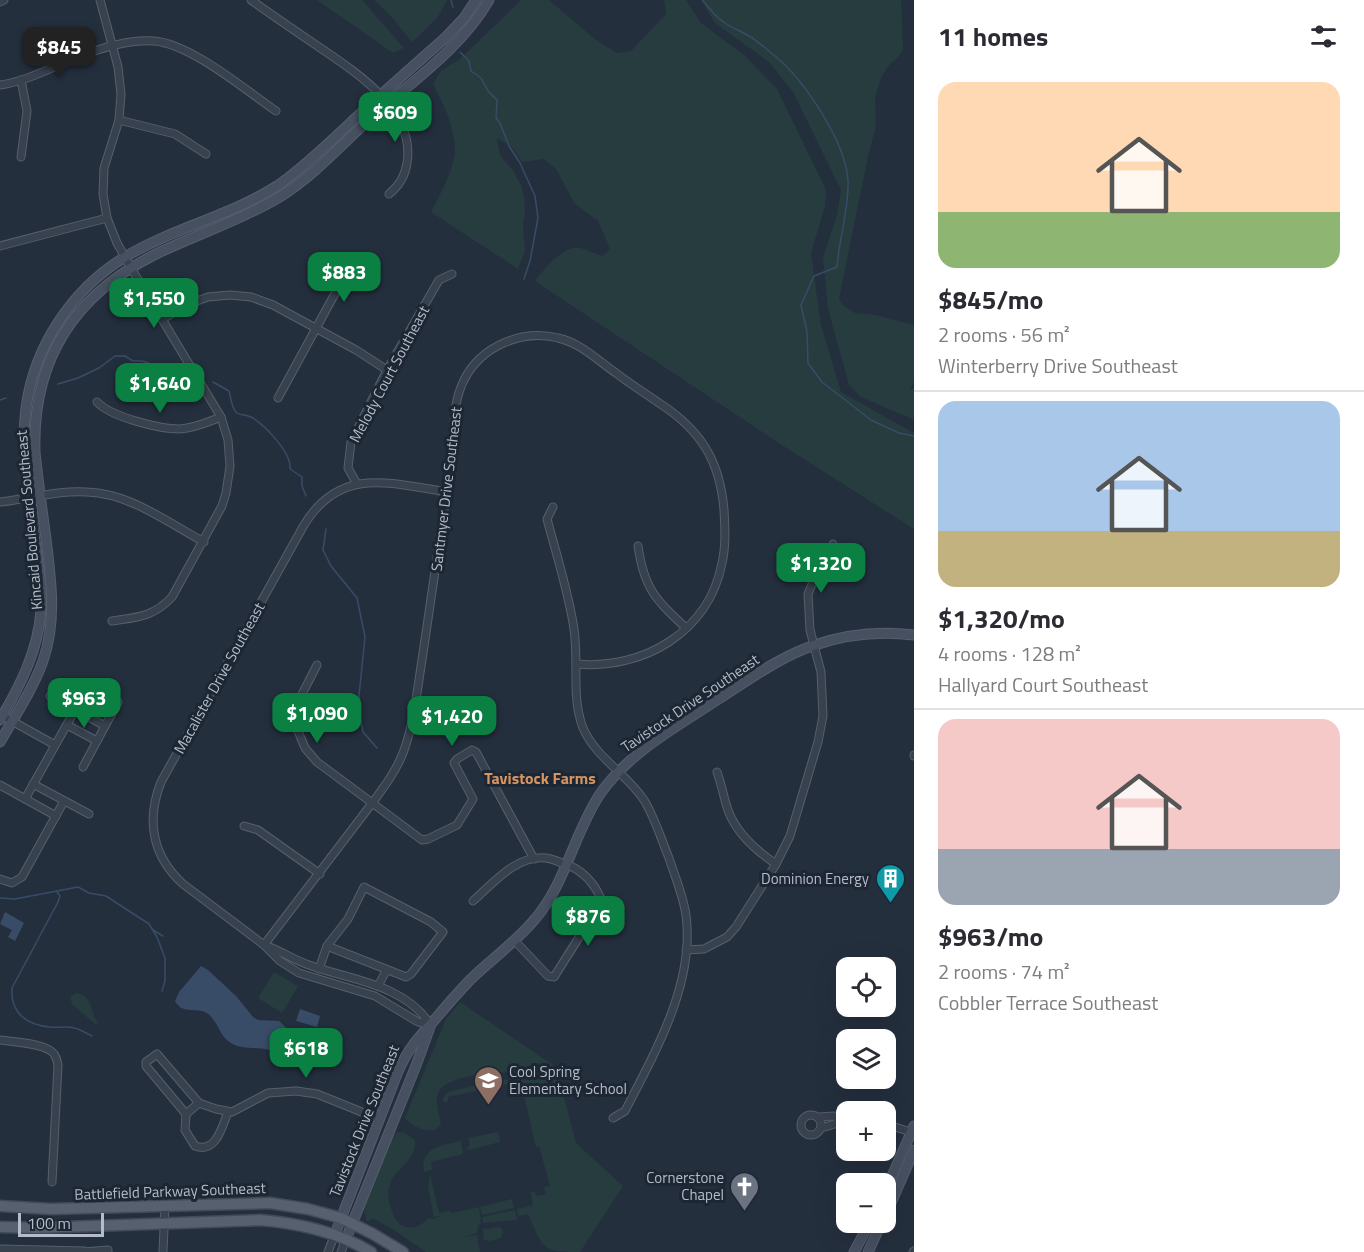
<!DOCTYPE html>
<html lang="en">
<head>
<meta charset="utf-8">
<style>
  body { margin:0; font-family:"Titillium Web",sans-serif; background:#f7f7f7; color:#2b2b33; height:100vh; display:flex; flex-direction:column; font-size:22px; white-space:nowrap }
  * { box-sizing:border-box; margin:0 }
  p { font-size:20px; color:#7c7c81 }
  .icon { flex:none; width:33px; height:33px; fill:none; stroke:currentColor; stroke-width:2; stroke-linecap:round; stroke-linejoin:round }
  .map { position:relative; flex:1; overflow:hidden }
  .sheet { display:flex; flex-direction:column; background:#fff; width:450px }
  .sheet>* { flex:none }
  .tools { position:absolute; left:836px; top:957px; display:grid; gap:12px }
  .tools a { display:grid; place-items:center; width:60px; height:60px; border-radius:12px; background:#fff; box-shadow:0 6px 24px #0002; font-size:30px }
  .scale { position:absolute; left:18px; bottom:15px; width:86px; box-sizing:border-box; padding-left:6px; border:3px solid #b4bcc9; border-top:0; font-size:16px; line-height:21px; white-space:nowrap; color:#b4bcc9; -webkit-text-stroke:4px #1d2633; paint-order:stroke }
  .price { position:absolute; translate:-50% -51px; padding:0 14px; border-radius:12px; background:#0b8043; color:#fff; font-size:20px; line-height:39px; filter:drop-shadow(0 2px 3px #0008) }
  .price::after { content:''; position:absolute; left:50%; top:36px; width:18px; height:14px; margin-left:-9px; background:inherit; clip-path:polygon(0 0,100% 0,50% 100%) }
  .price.selected { background:#222; color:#fff }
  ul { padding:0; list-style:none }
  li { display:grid; align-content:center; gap:12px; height:318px; padding:0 24px }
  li+li { border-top:2px solid #e1e1e2 }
  li span { display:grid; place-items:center; height:186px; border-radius:18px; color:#555 }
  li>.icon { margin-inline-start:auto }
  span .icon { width:108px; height:108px; fill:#fffc; stroke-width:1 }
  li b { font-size:26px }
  h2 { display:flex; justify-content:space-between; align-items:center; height:72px; padding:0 24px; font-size:26px }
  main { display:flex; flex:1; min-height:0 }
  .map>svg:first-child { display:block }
  .green { fill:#263c3f }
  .water { fill:#394c67 }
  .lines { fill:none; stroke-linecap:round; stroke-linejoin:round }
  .stream { stroke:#394c67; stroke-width:1.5 }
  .street-casing { stroke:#565f6c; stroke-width:9 }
  .secondary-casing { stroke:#565f6c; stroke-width:11 }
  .primary-casing { stroke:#414a57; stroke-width:13 }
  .street { stroke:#38414e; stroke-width:7 }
  .secondary { stroke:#465061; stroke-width:9 }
  .primary { stroke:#56606e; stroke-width:10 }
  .labels { text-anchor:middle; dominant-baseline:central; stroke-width:6; stroke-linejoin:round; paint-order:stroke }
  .street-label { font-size:15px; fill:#b4bcc9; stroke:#1d2633 }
  .poi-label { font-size:15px; fill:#b4bcc9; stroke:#1d2633; text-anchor:end }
  .neighbourhood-label { font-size:16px; font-weight:bold; fill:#d59563; stroke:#1d2633 }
</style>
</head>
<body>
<main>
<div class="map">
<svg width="914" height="1252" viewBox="0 0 914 1252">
  <rect width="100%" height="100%" fill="#242f3e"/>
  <!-- green -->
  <g class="green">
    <path d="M317,0H362L404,48L393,53Z"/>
    <path d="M374,0H447L438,17L412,42L390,15Z"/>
    <path d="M521,0H549L596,40L617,53L631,51L666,14L664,0H686L701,23L744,55L777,89L826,190L825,206L811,253L821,325L841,392L914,433V529L774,440L535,281C543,270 565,244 580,248C588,250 595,254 603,256L610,249L598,221L574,203L556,169L544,159L522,162L512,147L497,138L500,155L514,172L522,187L524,199L525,212L523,224L525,251L518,269L431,212C438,200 456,164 455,151C455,128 444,105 433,84L441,71L460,59Z"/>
    <path d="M701,0H901L903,49L899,56L889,65L882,76L875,96L876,126L868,156L839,299L844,306L855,313L876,315L914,325V382L910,388L914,389V420L861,397L849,385L828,309L823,257L837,215L841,190L793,92L769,62L715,23Z"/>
    <path d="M274,972L298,986L282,1013L258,998Z"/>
    <path d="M76,993C93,995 90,1012 98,1023L96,1025L72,1004L70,997Z"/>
    <path d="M460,1002L556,1067L576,1143L623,1186L580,1252C541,1252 544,1249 528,1214L518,1216L517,1209L533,1205L530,1191L536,1193L537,1196L546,1194L544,1187L550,1186L539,1146L536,1147L522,1087L512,1073C497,1071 447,1076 439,1091C434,1101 439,1114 441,1124L435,1130C425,1132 411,1126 405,1118L446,1019Z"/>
    <path d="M501,1079L508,1080L513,1084L515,1095H510L507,1084L448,1097V1102H443V1098L448,1092Z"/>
    <path d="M398,1132L405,1133L415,1140C417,1170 377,1168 392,1211C395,1220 399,1226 408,1227C417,1229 422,1224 429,1218L433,1219L442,1216L434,1217L428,1187L430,1174L439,1213L450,1211L451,1213L479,1207L481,1223L478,1226L477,1233L462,1237L477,1235L480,1252H426L391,1228L372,1218L369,1221L366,1220V1215L364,1214L365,1206L393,1136Z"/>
    <path d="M498,1132L500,1142L469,1150L467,1149L470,1145L468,1138Z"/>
    <path d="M461,1141L463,1154L431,1162L432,1170L424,1172C419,1147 444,1145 461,1141Z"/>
    <path d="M512,1199L514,1208L482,1215L480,1207Z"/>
    <path d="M515,1210L517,1220L483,1223L482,1217Z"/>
    <path d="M500,1227L503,1231L501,1238L490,1241L484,1240L483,1229Z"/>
  </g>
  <!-- water -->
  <g class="water">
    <path d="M5,912L24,923L15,941L8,937L12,930L0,924Z"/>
    <path d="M201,966L208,970L236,996L253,1017L258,1020L279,1021L295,1036L309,1045L323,1049L325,1053L322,1060L325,1066L297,1062L295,1063C285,1061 278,1053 269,1050C255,1046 241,1051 228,1041C219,1034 216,1017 205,1012C194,1008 182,1014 175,1001L179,992Z"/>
    <path d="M300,1009L320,1016L317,1027L296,1021Z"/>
  </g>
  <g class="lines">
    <!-- stream -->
    <g class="stream">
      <path d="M451,0L453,7"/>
      <path d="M702,0C709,7 716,18 725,23C732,28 741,31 749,36C758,41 766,49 775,56C804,80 846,142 848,181C849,209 839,239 837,267L814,276L801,305L807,332L808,363L822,382L871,420L899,433L914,436"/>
      <path d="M460,52L469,61L471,71L481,78L488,91L497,100L496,118L500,123L509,146L520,163L535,196L538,218L530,261L524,279"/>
      <path d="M213,382L229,391C231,397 231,408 237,413C240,415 247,415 251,417C264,424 292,453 290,469L302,477V486L306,496"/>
      <path d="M58,384L78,378L99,368L115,356H125L133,361H142L183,374"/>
      <path d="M0,400L6,398"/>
      <path d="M326,529L323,550L331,566L357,598L365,637L358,705L363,732L377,748"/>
      <path d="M57,892L60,896L58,902L12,988C10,1013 27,1025 50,1027C58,1028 67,1026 74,1028C80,1029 86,1033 92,1036"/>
      <path d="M0,898L15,899L78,887L89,893L106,896L149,924L157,937L165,958V981L162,991"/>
      <path d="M153,930L163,936"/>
    </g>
    <defs>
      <g id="street">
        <path d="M100,0L118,67L121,94L119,120L104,168L103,194L107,218L117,243L131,268L221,417L228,440L230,466L226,493L222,506L172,597C153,617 138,617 112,621"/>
        <path d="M251,0C272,15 294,30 316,45C354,71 416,109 407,163C405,177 399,186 389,194"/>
        <path d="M0,2L4,0"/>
        <path d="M0,85C28,81 52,67 78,57C101,48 129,39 154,41C191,44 244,89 276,111"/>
        <path d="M119,120L175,134L206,154"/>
        <path d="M21,157L27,111L21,80"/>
        <path d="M0,246L107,218"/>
        <path d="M163,319L186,305L208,297L230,295L251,297L273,305L356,350L387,370"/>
        <path d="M278,398L350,266"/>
        <path d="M97,402C111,417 159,429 180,429C195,428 208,422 221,417"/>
        <path d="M357,484L348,468L351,442L387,370L439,280L452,274"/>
        <path d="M0,502C28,499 58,490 87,492C129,493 167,522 204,542"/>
        <path d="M553,507L547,519C556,553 569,594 574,629C579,662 571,697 583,728C596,758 626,773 644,800C655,818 661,839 669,858C675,877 683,895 686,915C695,984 655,1052 625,1111L613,1118"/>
        <path d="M638,546C644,589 656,600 686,628"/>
        <path d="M317,665L300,698L297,713L298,731L305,748L317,762L422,840L428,839L457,825L473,799L454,763L457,759L472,750L476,752L534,859"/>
        <path d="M50,696L105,726"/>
        <path d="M3,716L55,745"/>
        <path d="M67,725L97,741"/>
        <path d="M914,755V756"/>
        <path d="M83,767L118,702"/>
        <path d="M717,772C721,783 723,793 726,804C733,830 755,850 776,864"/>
        <path d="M33,784L89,814"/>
        <path d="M0,785L56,816"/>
        <path d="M25,799L75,710"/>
        <path d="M244,826L258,830L320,874"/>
        <path d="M0,879L12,883L22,877L64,801"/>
        <path d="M473,901C492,884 517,854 546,858C554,859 561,863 568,865C585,872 595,884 602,901L554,977L548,976L514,940"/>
        <path d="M264,945L373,802C384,787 396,771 403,753C414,724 417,691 422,660C432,594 441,528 451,462C455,434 451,406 464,380C481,346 522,329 558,338C581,343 597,360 616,373C630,384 645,393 659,403C701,430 720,461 724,510C725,528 726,546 722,563C709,632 643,670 577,664"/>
        <path d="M267,946C281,951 294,960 309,965C350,980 404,984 430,1024"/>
        <path d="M686,950L704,949L727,937L736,927L776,864L790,836L818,742L823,716L821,672L810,630L808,594L820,565L833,544"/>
        <path d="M319,969L327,946L348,919L364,887L431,922L443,932L411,974L406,977L327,946"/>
        <path d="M378,986L386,971"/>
        <path d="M430,1024L418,1022L375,996L299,973L280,961L264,945L183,884C152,856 146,820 161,782L304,525C340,466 390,483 447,492"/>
        <path d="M0,1040C13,1042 43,1043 52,1052C56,1055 57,1060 58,1065L52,1182"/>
        <path d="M199,1103L157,1054L146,1062V1066L186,1114L185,1130L195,1146C216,1154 222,1127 228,1112"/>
        <path d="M186,1114L199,1103L216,1109L232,1112L268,1093L296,1091L317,1094L379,1119"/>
        <circle cx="811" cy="1125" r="10"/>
        <path d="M819,1117L834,1116L840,1119H846"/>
        <path d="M885,1124L911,1132"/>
        <path d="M821,1128L835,1124L840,1119"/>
        <path d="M1,1249L84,1251"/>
        <path d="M84,1252L108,1250V1252"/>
        <path d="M163,1252L165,1205"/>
        <path d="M328,1252L335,1234"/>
        <path d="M341,1252L346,1239"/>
        <path d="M913,1252L914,1251"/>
      </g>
      <g id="secondary">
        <path d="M0,720C20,686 38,651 41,611C43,590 39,569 36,548C29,502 20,454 26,408C34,347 72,289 125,257C173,228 230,216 277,186C302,169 324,147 346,127C378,97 411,68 444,39L464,18L476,0"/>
        <path d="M0,742C15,716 33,689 43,661C57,620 51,580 46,539C42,510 38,481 35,452C32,361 73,296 154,255C195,235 239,221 278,198C314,176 343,143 374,115C414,80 462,47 489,0"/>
        <path d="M885,1192L914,1126"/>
        <path d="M885,1217L914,1150"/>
        <path d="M335,1234L397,1074C406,1053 414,1042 430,1025C444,1009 457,993 472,978C493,958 517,941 535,919C566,883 574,833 600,794C630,751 678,726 720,698C750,679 781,656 815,645C847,634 881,631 914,635"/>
        <path d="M346,1239L417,1063L430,1027"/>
        <path d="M854,1252L870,1222"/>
        <path d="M868,1252L882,1222"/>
      </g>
      <g id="primary">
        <path d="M0,1206L51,1209L270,1203L308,1209L341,1218L373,1234L403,1252"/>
        <path d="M0,1227L36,1228L260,1220C299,1223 337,1232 371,1252"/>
      </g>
    </defs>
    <!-- street casing -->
    <use href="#street" class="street-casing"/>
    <!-- secondary casing -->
    <use href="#secondary" class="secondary-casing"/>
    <!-- primary casing -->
    <use href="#primary" class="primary-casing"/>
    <!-- street -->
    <use href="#street" class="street"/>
    <!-- secondary -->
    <use href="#secondary" class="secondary"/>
    <!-- primary -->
    <use href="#primary" class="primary"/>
  </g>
  <!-- icons -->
  <defs>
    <symbol id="building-pin" viewBox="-11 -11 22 30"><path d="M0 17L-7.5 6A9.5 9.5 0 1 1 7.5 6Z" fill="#0f9aa8" stroke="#1d2633"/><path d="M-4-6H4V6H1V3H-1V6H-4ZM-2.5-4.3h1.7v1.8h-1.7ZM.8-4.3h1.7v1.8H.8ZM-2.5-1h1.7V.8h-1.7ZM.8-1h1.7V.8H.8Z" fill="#fff"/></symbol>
    <symbol id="school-pin" viewBox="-11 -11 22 30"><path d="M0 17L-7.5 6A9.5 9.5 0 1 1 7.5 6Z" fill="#8d6e63" stroke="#1d2633"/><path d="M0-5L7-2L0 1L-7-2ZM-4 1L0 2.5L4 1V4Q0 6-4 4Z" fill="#fff"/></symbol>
    <symbol id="church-pin" viewBox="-11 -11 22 30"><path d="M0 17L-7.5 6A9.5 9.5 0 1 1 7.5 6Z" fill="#6b7280" stroke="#1d2633"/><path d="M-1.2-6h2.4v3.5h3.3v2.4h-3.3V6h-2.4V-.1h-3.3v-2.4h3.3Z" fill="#fff"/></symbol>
  </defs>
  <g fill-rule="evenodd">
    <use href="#building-pin" x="874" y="862" width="33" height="45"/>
    <use href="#school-pin" x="472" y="1064" width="33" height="45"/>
    <use href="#church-pin" x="728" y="1170" width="33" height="45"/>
  </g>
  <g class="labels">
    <!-- street labels -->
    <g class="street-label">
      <text transform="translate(389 374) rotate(-62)">Melody Court Southeast</text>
      <text transform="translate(446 489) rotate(-83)">Santmyer Drive Southeast</text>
      <text transform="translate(29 520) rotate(-95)">Kincaid Boulevard Southeast</text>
      <text transform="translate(219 678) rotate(-61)">Macalister Drive Southeast</text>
      <text transform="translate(690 703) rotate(-34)">Tavistock Drive Southeast</text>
      <text transform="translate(364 1121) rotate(-68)">Tavistock Drive Southeast</text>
      <text transform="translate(170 1191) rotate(-2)">Battlefield Parkway Southeast</text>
    </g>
    <!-- poi labels -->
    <g class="poi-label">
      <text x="869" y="878">Dominion Energy</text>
      <text x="509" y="1071" text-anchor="start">Cool Spring<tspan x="509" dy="17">Elementary School</tspan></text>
      <text x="724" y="1177">Cornerstone<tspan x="724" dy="17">Chapel</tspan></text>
    </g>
    <!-- neighbourhood labels -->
    <g class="neighbourhood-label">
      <text x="540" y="778">Tavistock Farms</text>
    </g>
  </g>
</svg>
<div class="tools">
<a><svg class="icon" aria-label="locate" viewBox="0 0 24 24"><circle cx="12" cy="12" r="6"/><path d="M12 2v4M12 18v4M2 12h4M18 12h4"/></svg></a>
<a><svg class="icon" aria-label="layers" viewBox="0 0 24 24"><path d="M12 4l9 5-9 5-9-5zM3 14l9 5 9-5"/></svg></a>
<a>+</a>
<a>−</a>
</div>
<div class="scale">100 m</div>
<b class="price selected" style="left:59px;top:78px">$845</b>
<b class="price" style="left:395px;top:143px">$609</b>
<b class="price" style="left:344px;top:303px">$883</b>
<b class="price" style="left:154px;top:329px">$1,550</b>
<b class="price" style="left:160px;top:414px">$1,640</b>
<b class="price" style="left:821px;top:594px">$1,320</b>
<b class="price" style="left:84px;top:729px">$963</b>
<b class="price" style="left:317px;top:744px">$1,090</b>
<b class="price" style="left:452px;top:747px">$1,420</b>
<b class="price" style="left:588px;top:947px">$876</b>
<b class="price" style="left:306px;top:1079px">$618</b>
</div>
<section class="sheet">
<h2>11 homes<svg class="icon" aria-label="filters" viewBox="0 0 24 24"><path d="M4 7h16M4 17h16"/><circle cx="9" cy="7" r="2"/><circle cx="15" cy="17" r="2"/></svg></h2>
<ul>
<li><span style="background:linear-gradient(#ffd9b3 70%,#8fb573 0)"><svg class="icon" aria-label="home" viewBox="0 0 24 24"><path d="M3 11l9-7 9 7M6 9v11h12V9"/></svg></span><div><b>$845/mo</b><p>2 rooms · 56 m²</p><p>Winterberry Drive Southeast</p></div></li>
<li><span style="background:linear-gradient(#a9c7e8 70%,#c2b280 0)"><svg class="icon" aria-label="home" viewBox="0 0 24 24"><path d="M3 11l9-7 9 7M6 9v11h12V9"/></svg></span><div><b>$1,320/mo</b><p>4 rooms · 128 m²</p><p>Hallyard Court Southeast</p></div></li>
<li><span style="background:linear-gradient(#f6c9c9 70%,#9aa5b1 0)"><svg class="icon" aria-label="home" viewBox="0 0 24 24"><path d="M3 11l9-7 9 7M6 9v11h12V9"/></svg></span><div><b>$963/mo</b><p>2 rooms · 74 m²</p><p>Cobbler Terrace Southeast</p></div></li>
</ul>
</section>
</main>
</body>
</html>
